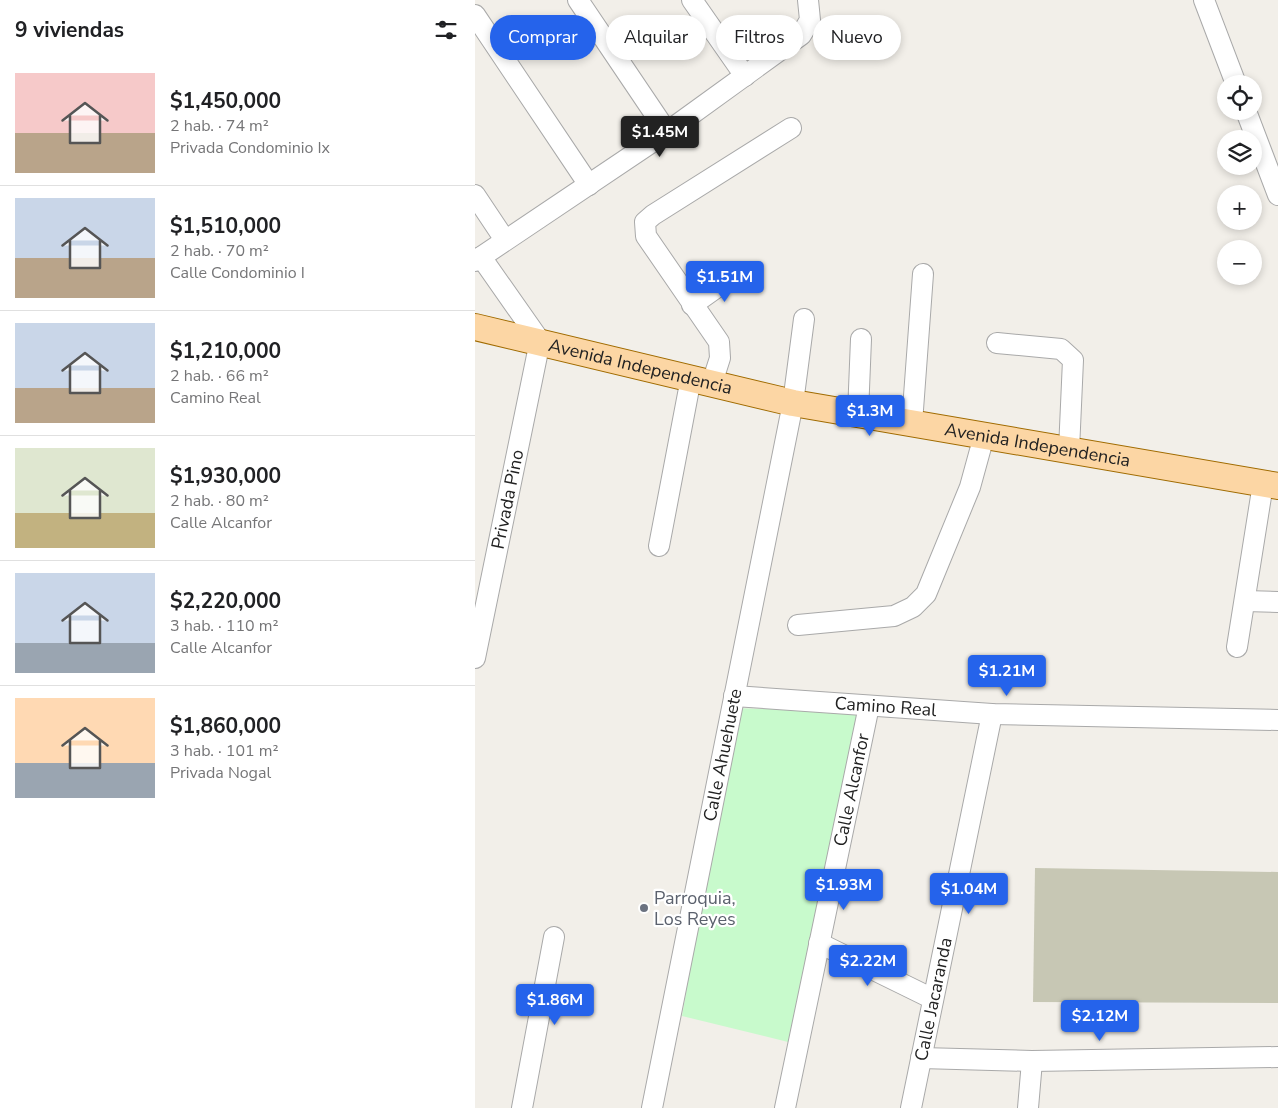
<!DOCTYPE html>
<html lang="es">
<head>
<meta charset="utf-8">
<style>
  body { margin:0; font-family:"Nunito Sans",sans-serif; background:#f2f2f2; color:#202124; height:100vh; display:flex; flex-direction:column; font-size:19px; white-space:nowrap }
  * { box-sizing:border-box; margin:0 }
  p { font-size:16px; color:#757577 }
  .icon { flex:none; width:28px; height:28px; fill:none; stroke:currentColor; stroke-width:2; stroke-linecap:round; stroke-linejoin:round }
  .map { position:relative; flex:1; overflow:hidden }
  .drawer { display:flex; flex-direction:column; background:#fff; width:475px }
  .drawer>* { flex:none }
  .guide { position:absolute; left:15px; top:15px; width:475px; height:45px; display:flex; gap:10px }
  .controls { position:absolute; left:742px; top:75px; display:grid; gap:10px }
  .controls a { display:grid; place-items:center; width:45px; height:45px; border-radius:50%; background:#fff; box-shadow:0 2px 8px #0003; font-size:25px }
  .price { position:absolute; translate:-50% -42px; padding:0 11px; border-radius:5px; background:#2563eb; color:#fff; font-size:16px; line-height:32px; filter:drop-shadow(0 1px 2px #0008) }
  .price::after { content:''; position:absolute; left:50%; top:30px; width:15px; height:11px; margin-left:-8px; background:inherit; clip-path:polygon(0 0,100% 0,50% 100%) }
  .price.active { background:#222; color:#fff }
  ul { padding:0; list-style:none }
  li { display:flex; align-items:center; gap:15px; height:125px; padding:0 15px }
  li+li { border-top:1px solid #e0e0e0 }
  li span { display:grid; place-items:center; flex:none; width:140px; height:100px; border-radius:0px; color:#555 }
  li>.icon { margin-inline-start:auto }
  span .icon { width:60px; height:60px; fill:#fffc; stroke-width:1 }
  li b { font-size:21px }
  h2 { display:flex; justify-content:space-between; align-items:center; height:60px; padding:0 15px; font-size:21px }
  .pill { padding:0 18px; border-radius:22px; background:#fff; box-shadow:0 2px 8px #0003; font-size:18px; line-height:45px }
  .pill.active { background:#2563eb; color:#fff }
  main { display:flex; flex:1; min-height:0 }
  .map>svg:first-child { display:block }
  .construction { fill:#c7c7b4 }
  .park { fill:#c8facc }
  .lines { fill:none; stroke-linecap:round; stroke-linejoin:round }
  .minor-casing { stroke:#a9a9a9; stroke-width:22 }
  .major-casing { stroke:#a06b00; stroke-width:28 }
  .minor { stroke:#fff; stroke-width:20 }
  .major { stroke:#fcd6a4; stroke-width:26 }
  .worship-dot { fill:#6b7280; stroke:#fff; stroke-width:2 }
  .labels { text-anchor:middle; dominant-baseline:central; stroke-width:4.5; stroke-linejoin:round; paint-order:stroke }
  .street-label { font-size:18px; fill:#222; stroke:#fff }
  .worship-label { font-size:18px; fill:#5b616d; stroke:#fff; text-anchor:start }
</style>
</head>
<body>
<main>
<section class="drawer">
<h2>9 viviendas<svg class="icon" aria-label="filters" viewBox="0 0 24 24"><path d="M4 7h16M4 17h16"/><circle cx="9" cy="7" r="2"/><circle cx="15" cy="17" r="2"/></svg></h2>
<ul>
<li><span style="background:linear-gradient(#f6c9c9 60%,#b9a48a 0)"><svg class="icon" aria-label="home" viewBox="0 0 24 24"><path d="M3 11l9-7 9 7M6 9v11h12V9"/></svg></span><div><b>$1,450,000</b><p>2 hab. · 74 m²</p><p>Privada Condominio Ix</p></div></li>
<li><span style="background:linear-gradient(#c9d6e8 60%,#b9a48a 0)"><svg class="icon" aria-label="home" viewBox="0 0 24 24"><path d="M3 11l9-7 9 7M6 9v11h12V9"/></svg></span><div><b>$1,510,000</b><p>2 hab. · 70 m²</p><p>Calle Condominio I</p></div></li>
<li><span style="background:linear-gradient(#c9d6e8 65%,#b9a48a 0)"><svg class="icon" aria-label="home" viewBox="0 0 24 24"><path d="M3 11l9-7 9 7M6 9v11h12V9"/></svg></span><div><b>$1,210,000</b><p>2 hab. · 66 m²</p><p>Camino Real</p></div></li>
<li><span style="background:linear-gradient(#dfe7d0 65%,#c2b280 0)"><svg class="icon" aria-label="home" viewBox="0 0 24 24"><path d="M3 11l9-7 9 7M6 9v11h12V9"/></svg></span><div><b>$1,930,000</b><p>2 hab. · 80 m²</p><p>Calle Alcanfor</p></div></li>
<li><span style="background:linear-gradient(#c9d6e8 70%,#9aa5b1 0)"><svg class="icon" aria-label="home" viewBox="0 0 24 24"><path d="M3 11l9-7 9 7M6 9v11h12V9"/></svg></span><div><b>$2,220,000</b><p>3 hab. · 110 m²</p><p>Calle Alcanfor</p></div></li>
<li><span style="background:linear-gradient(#ffd9b3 65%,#9aa5b1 0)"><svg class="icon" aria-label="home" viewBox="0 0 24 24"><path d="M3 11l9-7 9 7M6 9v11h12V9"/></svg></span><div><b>$1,860,000</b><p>3 hab. · 101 m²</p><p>Privada Nogal</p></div></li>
</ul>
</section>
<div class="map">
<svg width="803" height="1108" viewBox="0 0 803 1108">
  <rect width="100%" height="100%" fill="#f2efe9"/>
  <!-- construction -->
  <path class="construction" d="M560,868L803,872V1003L558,1002Z"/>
  <!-- park -->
  <path class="park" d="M260,708L390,712L313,1042L207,1016Z"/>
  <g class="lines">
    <defs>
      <g id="minor">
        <path d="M103,0L192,132"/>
        <path d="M217,0L270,76"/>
        <path d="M729,0L761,84"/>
        <path d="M0,15L114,185"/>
        <path d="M771,111L803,195"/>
        <path d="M0,195L30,240"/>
        <path d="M0,261L192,132L326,35L335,20L333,0"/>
        <path d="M217,305L262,273"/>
        <path d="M522,343L586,349L598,360L594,450"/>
        <path d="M237,383L245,358L244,342L171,236L170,222L178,215L316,128"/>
        <path d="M383,414L386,339"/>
        <path d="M437,423L448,274"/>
        <path d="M184,546L216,378"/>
        <path d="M770,601L803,602"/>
        <path d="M323,625L419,616L438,607L451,594L495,487L509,436"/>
        <path d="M762,647L788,484"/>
        <path id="s1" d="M0,658L65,341L6,257"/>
        <path id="s2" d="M259,696L517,714L803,720"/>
        <path d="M344,943L458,999"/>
        <path d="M446,1058L557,1061L803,1057"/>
        <path d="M47,1108L79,937"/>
        <path id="s3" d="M177,1108L318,403L329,319"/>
        <path id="s4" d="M310,1108L394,706"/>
        <path id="s5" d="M436,1108L517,714"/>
        <path d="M553,1108L557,1061"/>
      </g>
      <g id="major">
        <path id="s6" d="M0,327L318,403L803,486"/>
      </g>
    </defs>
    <!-- minor casing -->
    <use href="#minor" class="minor-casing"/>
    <!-- major casing -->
    <use href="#major" class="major-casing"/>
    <!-- minor -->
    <use href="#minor" class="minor"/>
    <!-- major -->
    <use href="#major" class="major"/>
  </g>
  <!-- markers -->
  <circle class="worship-dot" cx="169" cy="908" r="5"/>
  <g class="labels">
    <!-- street labels -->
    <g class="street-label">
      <text stroke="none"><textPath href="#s6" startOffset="170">Avenida Independencia</textPath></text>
      <text stroke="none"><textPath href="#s6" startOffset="575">Avenida Independencia</textPath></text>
      <text stroke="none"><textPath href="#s1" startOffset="162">Privada Pino</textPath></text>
      <text stroke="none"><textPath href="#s2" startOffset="152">Camino Real</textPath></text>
      <text stroke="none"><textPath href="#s3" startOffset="360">Calle Ahuehuete</textPath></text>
      <text stroke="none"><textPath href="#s4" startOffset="325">Calle Alcanfor</textPath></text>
      <text stroke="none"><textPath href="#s5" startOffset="111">Calle Jacaranda</textPath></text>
    </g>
    <!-- worship labels -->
    <g class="worship-label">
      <text x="179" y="898">Parroquia,<tspan x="179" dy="21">Los Reyes</tspan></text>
    </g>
  </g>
</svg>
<div class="controls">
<a><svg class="icon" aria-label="locate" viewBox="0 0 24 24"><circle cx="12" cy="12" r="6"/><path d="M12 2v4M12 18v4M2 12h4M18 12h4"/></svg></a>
<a><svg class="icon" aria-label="layers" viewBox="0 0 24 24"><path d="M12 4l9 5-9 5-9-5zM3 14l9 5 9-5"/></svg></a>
<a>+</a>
<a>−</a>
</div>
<b class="price active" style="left:185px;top:158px">$1.45M</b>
<b class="price" style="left:250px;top:303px">$1.51M</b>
<b class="price" style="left:395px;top:437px">$1.3M</b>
<b class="price" style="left:532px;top:697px">$1.21M</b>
<b class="price" style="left:369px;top:911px">$1.93M</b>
<b class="price" style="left:494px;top:915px">$1.04M</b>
<b class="price" style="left:393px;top:987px">$2.22M</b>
<b class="price" style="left:80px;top:1026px">$1.86M</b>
<b class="price" style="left:625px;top:1042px">$2.12M</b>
<div class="guide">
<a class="pill active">Comprar</a>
<a class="pill">Alquilar</a>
<a class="pill">Filtros</a>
<a class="pill">Nuevo</a>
</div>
</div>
</main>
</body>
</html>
